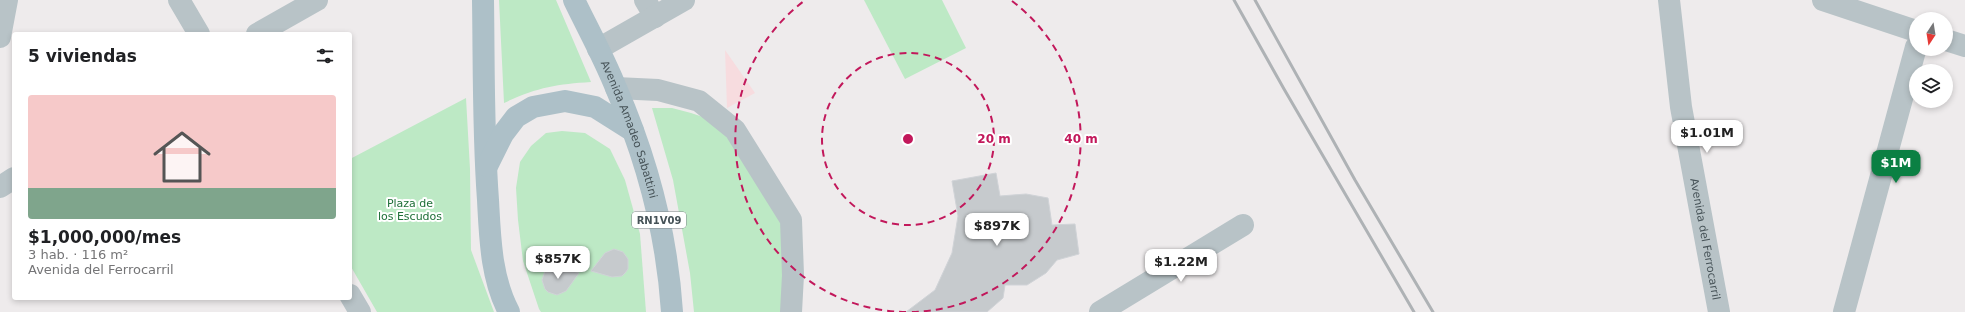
<!DOCTYPE html>
<html lang="es">
<head>
<meta charset="utf-8">
<style>
  body { margin:0; font-family:"DejaVu Sans",sans-serif; background:#f6f6f6; color:#202124; height:100vh; display:flex; flex-direction:column; font-size:15px; white-space:nowrap }
  * { box-sizing:border-box; margin:0 }
  p { font-size:13px; color:#757577 }
  .icon { flex:none; width:22px; height:22px; fill:none; stroke:currentColor; stroke-width:2; stroke-linecap:round; stroke-linejoin:round }
  .map { position:relative; flex:1; overflow:hidden }
  .drawer { position:absolute; left:12px; top:32px; width:340px; height:268px; display:flex; flex-direction:column; background:#fff; border-radius:4px; box-shadow:0 2px 6px #0003 }
  .drawer>* { flex:none }
  .needle { width:26px; rotate:192deg }
  .controls { position:absolute; left:1909px; top:12px; display:grid; gap:8px }
  .controls a { display:grid; place-items:center; width:44px; height:44px; border-radius:50%; background:#fff; box-shadow:0 2px 6px #0003; font-size:20px }
  .price { position:absolute; translate:-50% -34px; padding:0 9px; border-radius:8px; background:#fff; color:#222; font-size:13px; line-height:26px; filter:drop-shadow(0 1px 2px #0008) }
  .price::after { content:''; position:absolute; left:50%; top:24px; width:12px; height:9px; margin-left:-6px; background:inherit; clip-path:polygon(0 0,100% 0,50% 100%) }
  .price.selected { background:#0b8043; color:#fff }
  ul { padding:0; list-style:none }
  li { display:grid; align-content:center; gap:8px; height:212px; padding:0 16px }
  li span { display:grid; place-items:center; height:124px; border-radius:4px; color:#555 }
  li>.icon { margin-inline-start:auto }
  span .icon { width:72px; height:72px; fill:#fffc; stroke-width:1 }
  li b { font-size:17px }
  h2 { display:flex; justify-content:space-between; align-items:center; height:48px; padding:0 16px; font-size:17px }
  .map>svg:first-child { display:block }
  .medical { fill:#f7dcdf }
  .green { fill:#bde9c5 }
  .building { fill:#c6cacd; stroke:#d0d3d7 }
  .lines { fill:none; stroke-linecap:round; stroke-linejoin:round }
  .minor { stroke:#b8c3c7; stroke-width:22 }
  .major { stroke:#adc0c8; stroke-width:22 }
  .rail { stroke:#aeb2b5; stroke-width:3 }
  .ring { fill:none; stroke:#c2185b; stroke-width:2; stroke-dasharray:7 5 }
  .labels { text-anchor:middle; dominant-baseline:central; stroke-width:4; stroke-linejoin:round; paint-order:stroke }
  .shield { fill:#fff; stroke:#7e8689; stroke-width:1 }
  .shield-label { font-size:10px; font-weight:bold; fill:#465257 }
  .street-label { font-size:11px; fill:#465257; stroke:#fff }
  .park-label { font-size:11px; fill:#1f6f38; stroke:#fff }
  .centre { fill:#c2185b; stroke:#fff; stroke-width:2 }
  .ring-label { font-size:12px; text-anchor:middle; font-weight:bold; fill:#c2185b; stroke:#fff; stroke-width:4; stroke-linejoin:round; paint-order:stroke }
</style>
</head>
<body>
<div class="map">
<svg width="1965" height="312" viewBox="0 0 1965 312">
  <rect width="100%" height="100%" fill="#eeebec"/>
  <!-- medical -->
  <path class="medical" d="M725,50L755,93L727,108Z"/>
  <!-- green -->
  <g class="green">
    <path d="M499,0H556L591,82C557,84 535,88 504,103Z"/>
    <path d="M864,0H942L966,48L905,79Z"/>
    <path d="M466,98L470,169L471,250L494,312H377L350,265V159Z"/>
    <path d="M652,108H672L691,113L712,120L734,133L791,220L789,312H694L690,273L673,180Z"/>
    <path d="M562,131L585,133L610,149L625,180L640,234L646,312H541L539,309L523,261L518,220L516,188L520,162L531,146L546,133Z"/>
  </g>
  <!-- building -->
  <g class="building">
    <path d="M996,173L1000,196L1026,194L1048,198L1052,225L1075,224L1079,254L1057,260L1046,273L1027,285H1005L1003,298L987,312H906L935,290L952,253L958,216L952,181Z"/>
    <path d="M614,249L623,252L628,259V269L625,273L622,276L612,277L591,271L605,253Z"/>
    <path d="M558,266L579,273L566,291L557,295L548,292L545,289L542,280L545,271L549,268Z"/>
  </g>
  <g class="lines">
    <!-- minor -->
    <g class="minor">
      <path d="M179,0L199,34"/>
      <path d="M645,0L655,17"/>
      <path id="s1" d="M1669,0L1681,107L1719,312"/>
      <path d="M1823,0L1916,31"/>
      <path d="M257,34L317,0"/>
      <path d="M0,37L7,0"/>
      <path d="M1946,40L1965,46"/>
      <path d="M598,49L684,0"/>
      <path d="M616,88L658,90L699,101L735,130L791,220L793,275L791,312"/>
      <path d="M0,187L14,178"/>
      <path d="M350,295L360,312"/>
      <path d="M1100,312L1243,225"/>
      <path d="M1844,312L1916,47"/>
    </g>
    <!-- major -->
    <g class="major">
      <path d="M483,0C484,67 483,133 488,200C490,238 491,278 509,312"/>
      <path id="s2" d="M574,0C588,29 604,58 616,88C647,159 667,235 672,312"/>
      <path d="M487,166L503,134L516,117L533,107L565,101L595,107L633,131"/>
    </g>
    <!-- rail -->
    <g class="rail">
      <path d="M1234,0L1284,89L1414,312"/>
      <path d="M1255,0L1355,180L1433,312"/>
    </g>
  </g>
  <!-- distance rings -->
  <g class="ring">
    <circle cx="908" cy="139" r="86"/>
    <path d="M906 312A173 173 0 0 1 804 1M1012 1A173 173 0 0 1 910 312"/>
  </g>
  <g class="labels">
    <!-- shield labels -->
    <rect class="shield" x="632" y="212" width="54" height="16" rx="3"/>
    <g class="shield-label">
      <text x="659" y="220">RN1V09</text>
    </g>
    <!-- street labels -->
    <g class="street-label">
      <text stroke="none"><textPath href="#s2" startOffset="141">Avenida Amadeo Sabattini</textPath></text>
      <text stroke="none"><textPath href="#s1" startOffset="242">Avenida del Ferrocarril</textPath></text>
    </g>
    <!-- park labels -->
    <g class="park-label">
      <text x="410" y="203">Plaza de<tspan x="410" dy="13">los Escudos</tspan></text>
    </g>
  </g>
  <circle cx="908" cy="139" r="6" class="centre"/>
  <g class="ring-label">
    <text x="994" y="143">20 m</text>
    <text x="1081" y="143">40 m</text>
  </g>
</svg>
<div class="controls">
<a><svg class="needle" viewBox="-14 -14 28 28"><path d="M0-13l5 13h-10z" fill="#e53935"/><path d="M0 13l5-13h-10z" fill="#757577"/></svg></a>
<a><svg class="icon" aria-label="layers" viewBox="0 0 24 24"><path d="M12 4l9 5-9 5-9-5zM3 14l9 5 9-5"/></svg></a>
</div>
<b class="price" style="left:1707px;top:154px">$1.01M</b>
<b class="price selected" style="left:1896px;top:184px">$1M</b>
<b class="price" style="left:997px;top:247px">$897K</b>
<b class="price" style="left:558px;top:280px">$857K</b>
<b class="price" style="left:1181px;top:283px">$1.22M</b>
<section class="drawer">
<h2>5 viviendas<svg class="icon" aria-label="filters" viewBox="0 0 24 24"><path d="M4 7h16M4 17h16"/><circle cx="9" cy="7" r="2"/><circle cx="15" cy="17" r="2"/></svg></h2>
<ul>
<li><span style="background:linear-gradient(#f6c9c9 75%,#7fa58c 0)"><svg class="icon" aria-label="home" viewBox="0 0 24 24"><path d="M3 11l9-7 9 7M6 9v11h12V9"/></svg></span><div><b>$1,000,000/mes</b><p>3 hab. · 116 m²</p><p>Avenida del Ferrocarril</p></div></li>
</ul>
</section>
</div>
</body>
</html>
